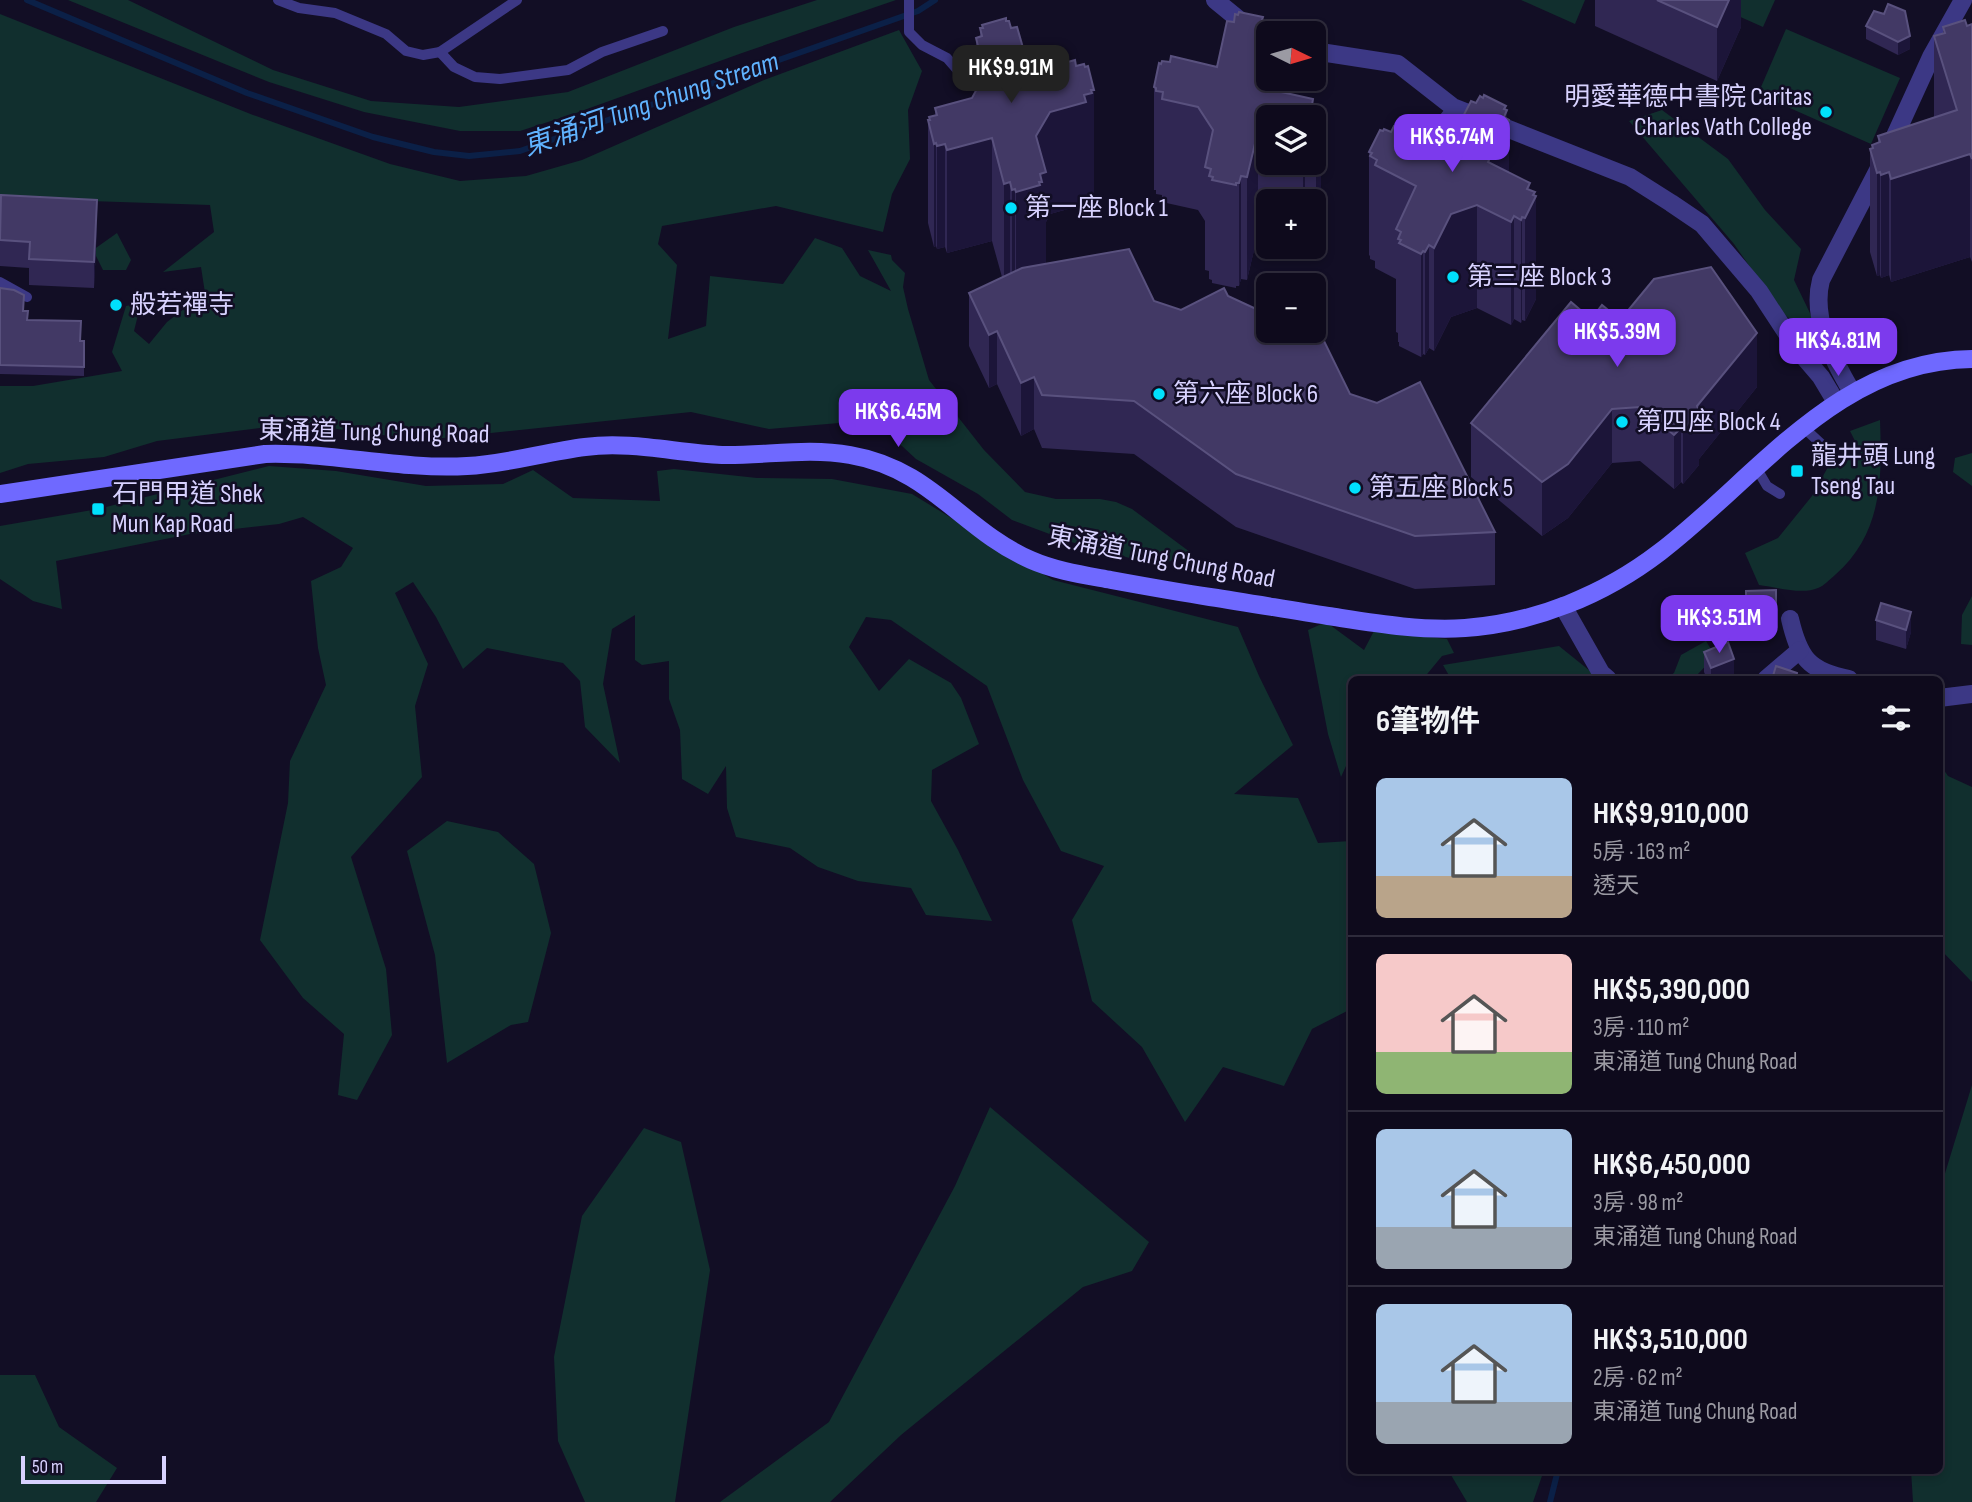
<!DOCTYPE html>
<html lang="zh-TW">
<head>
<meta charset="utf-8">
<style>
  body { margin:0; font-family:"Sofia Sans Condensed","Noto Sans TC",sans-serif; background:#171325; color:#f1f3f6; height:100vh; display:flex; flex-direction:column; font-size:26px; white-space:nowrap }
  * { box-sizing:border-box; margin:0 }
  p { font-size:23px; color:#9b9aa3 }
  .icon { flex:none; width:38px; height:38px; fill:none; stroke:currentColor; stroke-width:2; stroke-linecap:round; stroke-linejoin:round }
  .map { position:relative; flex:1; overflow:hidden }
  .details { position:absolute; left:1348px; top:676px; width:595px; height:798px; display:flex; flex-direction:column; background:#0e0a1c; border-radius:10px; box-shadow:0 4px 10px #0003,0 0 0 2px #2e2b3b }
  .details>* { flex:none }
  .needle { width:46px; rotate:95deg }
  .fabs { position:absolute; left:1256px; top:21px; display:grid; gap:14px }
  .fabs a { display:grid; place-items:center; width:70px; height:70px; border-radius:10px; background:#0e0a1c; box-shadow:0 4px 10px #0003,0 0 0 2px #2e2b3b; font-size:35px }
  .scale { position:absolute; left:21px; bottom:18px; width:145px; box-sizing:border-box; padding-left:7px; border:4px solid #d8d2ff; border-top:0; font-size:19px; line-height:24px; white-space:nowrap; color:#d8d2ff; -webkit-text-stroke:5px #120e25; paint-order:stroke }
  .price { position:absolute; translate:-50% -60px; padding:0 16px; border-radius:14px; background:#7c3aed; color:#fff; font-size:23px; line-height:46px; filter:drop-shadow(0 2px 4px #0008) }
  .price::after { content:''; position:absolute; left:50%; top:42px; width:21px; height:16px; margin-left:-10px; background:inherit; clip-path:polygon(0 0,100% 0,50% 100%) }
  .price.active { background:#222; color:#fff }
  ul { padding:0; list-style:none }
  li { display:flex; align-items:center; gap:21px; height:175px; padding:0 28px }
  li+li { border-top:2px solid #2e2b3b }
  li span { display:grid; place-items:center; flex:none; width:196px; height:140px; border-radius:10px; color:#555 }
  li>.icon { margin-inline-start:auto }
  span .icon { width:84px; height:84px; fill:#fffc; stroke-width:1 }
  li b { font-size:30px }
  h2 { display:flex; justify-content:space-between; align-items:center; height:84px; padding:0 28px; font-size:30px }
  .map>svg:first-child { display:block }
  .green { fill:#112f2e }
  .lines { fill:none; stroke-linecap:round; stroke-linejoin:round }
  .stream { stroke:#0b2047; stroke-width:6 }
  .lane { stroke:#3c3885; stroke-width:10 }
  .street { stroke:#3c3885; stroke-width:18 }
  .secondary { stroke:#6f69ff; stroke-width:18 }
  .wall { fill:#302753; fill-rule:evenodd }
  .shaded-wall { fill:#1c1539 }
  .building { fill:#423965; stroke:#59517e; stroke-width:2 }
  .poi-dot { fill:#00e0fd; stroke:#120e25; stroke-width:2.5 }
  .labels { text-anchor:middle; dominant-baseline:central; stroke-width:5; stroke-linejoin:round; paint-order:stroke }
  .poi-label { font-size:26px; fill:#d8d2ff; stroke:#120e25; text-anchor:start }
  .street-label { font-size:26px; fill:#d8d2ff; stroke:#120e25 }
  .water-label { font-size:28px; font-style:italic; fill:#60b3ff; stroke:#120e25 }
</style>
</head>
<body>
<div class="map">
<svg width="1972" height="1502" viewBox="0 0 1972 1502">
  <rect width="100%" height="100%" fill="#120e25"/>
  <!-- green -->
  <g class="green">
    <path d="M68,0H128L273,70L371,101L459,107L568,92L734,27L817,0H896L742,53L576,113L520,131H460L364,112L269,82Z"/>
    <path d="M1521,0H1585L1575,24Z"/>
    <path d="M1721,0H1775L1763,27L1718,7Z"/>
    <path d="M0,14L253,115L390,164L460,181L526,176L582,160L764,80L899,30L922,71L908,110L910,159L892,194L883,232L776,206L662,226L658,244L677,265L668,339L706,326L710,276L783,284L815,238L842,248L860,276L891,291L868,250L891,255L892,260L905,273L903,287L908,309L929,380L984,450L1025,492L1056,499H1100L1116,502L1132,509L1190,552L1159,566L1071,542L1012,520L978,494L916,459L874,420L769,429L691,412L433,439L369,434L299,423L157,441L104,457L28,464L0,473V386H33L122,371L112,352L126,306L141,303L134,331L149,344L167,322L205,293L201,267L163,272L214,232L210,205L0,198Z"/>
    <path d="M1786,29L1900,78L1871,144L1758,94Z"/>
    <path d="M1662,110L1728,159L1765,210L1801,249L1794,280L1821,336L1812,340L1780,310L1734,244L1629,121Z"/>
    <path d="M117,233L131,260L126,270H103L93,250Z"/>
    <path d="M1880,420C1882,478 1883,533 1835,575C1830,579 1824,586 1818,588C1802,595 1776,587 1759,585L1745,553L1778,538L1812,496L1828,467L1862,455L1850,431Z"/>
    <path d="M1972,453V486L1953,472L1955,458Z"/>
    <path d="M269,466L336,471L426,486L503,484L533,470L573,498L660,501L657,471L674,469L757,478L832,479L912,494L1053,580L1238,627L1259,676L1293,745L1234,794L1298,798L1318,843L1351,841V1009L1312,1029L1284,1086L1223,1067L1185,1122L1142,1047L1092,1001L1072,920L1104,866L1061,851L1023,780L987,686L891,620L866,617L849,647L879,691L909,659L951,683L961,698L979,744L932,770L931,801L958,850L992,921L926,915L911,888L858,881L818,867L790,848L736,837L727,808L726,766L708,794L682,779L680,730L669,699V661L642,665L635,660V615L612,629L603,684L620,763L585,727L580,681L563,663L487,648L463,669L436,617L413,582L395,593L428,664L415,706L422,777L351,857L386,969L392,1035L357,1100L338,1095L344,1034L303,998L260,940L288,803L290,761L326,685L318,648L311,581L341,567L353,548L303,517L279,524L190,534L56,561L62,609L33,601L0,579V526L98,509Z"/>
    <path d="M1972,596V645L1961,644L1962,615Z"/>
    <path d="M1326,622L1364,650L1374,631L1447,639L1454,653L1442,656L1423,679H1351V755L1341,777L1328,734L1308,630Z"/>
    <path d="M1706,641L1715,656L1697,675L1700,679H1665L1674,673L1681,655Z"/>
    <path d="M1559,646L1600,679H1451L1443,665Z"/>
    <path d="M1939,763L1948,776L1972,787V982L1939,948Z"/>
    <path d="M447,821L498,832L534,864L551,933L528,1022L511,1025L447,1063L435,955L407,851Z"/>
    <path d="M1972,1085V1502H1913L1911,1470H1939V1193Z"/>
    <path d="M990,1107L1149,1242L1132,1271L1083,1287L901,1435L830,1502H720L829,1422L955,1186Z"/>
    <path d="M644,1128L681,1142L710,1270L675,1502H585L558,1441L554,1357L582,1216Z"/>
    <path d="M0,1375H35L59,1427L117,1468L96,1502H0Z"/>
    <path d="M1448,1470H1544L1533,1502H1467Z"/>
  </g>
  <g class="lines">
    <!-- stream -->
    <g class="stream">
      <path d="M27,0L247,93L373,137L434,152L469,156L520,151L918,11L935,0"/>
      <path d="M1550,1502L1558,1470"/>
    </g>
    <!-- lane -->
    <g class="lane">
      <path d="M278,0L299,8L335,13L386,34L406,51L423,55L440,52L517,0"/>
      <path d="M909,0V32L922,45L947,58L960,73L977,80"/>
      <path d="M440,52L454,67L475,77L500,79L568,70L602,52L663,31"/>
      <path d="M1436,128L1453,107"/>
      <path d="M0,282L27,297"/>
      <path d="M1803,427L1830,452"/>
      <path d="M1757,469L1767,486L1780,494"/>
    </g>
    <!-- street -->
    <g class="street">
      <path d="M1215,0L1248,27L1269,38"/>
      <path d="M1314,51L1398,64L1453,107L1630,177L1671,203L1702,224L1759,291L1797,349L1821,377L1836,402"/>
      <path d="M1852,392C1833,360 1811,318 1821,280L1889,149L1931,57L1963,0"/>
      <path d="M1563,606L1601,673L1608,679"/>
      <path d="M1790,619C1799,657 1808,671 1849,679"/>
      <path d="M1766,679L1800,650"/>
      <path d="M1939,698L1972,694"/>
    </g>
    <!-- secondary -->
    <path class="secondary" d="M0,494L265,454C333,452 400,470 467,466C507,464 545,452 585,447C631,441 676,453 722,455C764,456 808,447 850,455C932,469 962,530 1031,560C1056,571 1084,575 1111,580C1144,586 1177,592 1210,597C1250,603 1289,610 1328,616C1374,623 1419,631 1465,628C1535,623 1604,595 1660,552C1757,478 1838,360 1972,359"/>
  </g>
  <!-- wall -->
  <g class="wall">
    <path d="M1595,0H1741V27L1717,81L1595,26Z"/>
    <path d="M1263,20L1265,29L1270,33L1269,79L1277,91L1313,105L1319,110L1321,213L1316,237H1314V201H1269V236L1258,233L1247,280L1241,279L1239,286H1236V288L1212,283V280L1209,279V271L1205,270V221L1198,210L1162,202V195L1156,194V190H1154V87L1161,64L1170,62L1217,67L1234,22ZM1269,117H1314V163H1269Z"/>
    <path d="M1006,21L1011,28L1030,72L1094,193H1092V196L1086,198V204L1050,214L1046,222V264L1181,310L1228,296L1350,394L1495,532V585L1415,589L1236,527L1134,454L1042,448L1034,429L1021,436L997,384L989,388L969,346V293L1002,277L992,241L947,253L945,247L937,249L936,246L934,247L928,223V120H929V117L935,115V108L972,98L976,91V38L980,37V28H982V25Z"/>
    <path d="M1972,24V262L1970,257L1891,282L1889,275L1881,278L1880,275L1877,276L1870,252V149L1872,148V145L1878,143V136L1934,117V36L1943,33V27L1967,26Z"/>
    <path d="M1866,26L1910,36V49L1898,55L1866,39Z"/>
    <path d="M1476,103L1506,109L1507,119L1509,173L1535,196L1536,299L1525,321L1522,320L1521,323L1514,319L1511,325L1477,308L1451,317L1434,351L1429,348L1425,355L1423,354L1421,357L1399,346V342H1398V333L1396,332V279L1375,268V261L1370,259V256L1369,255V152L1383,131L1391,132L1427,143L1454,134Z"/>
    <path d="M0,207L97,226L94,288L29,285V268L0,266Z"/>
    <path d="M0,288L24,311L28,320L80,341H84V376L0,374Z"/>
    <path d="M1591,319L1757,387L1699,459V465L1683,484L1681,482L1674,489L1640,461L1612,463L1568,518L1542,536L1471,477V423Z"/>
    <path d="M1776,590V625L1746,626V591Z"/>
    <path d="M1881,603L1911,632L1906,649L1876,640V620Z"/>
    <path d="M1704,652L1734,678L1707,679L1704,672Z"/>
  </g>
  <!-- shaded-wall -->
  <g class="shaded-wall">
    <path d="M1729,0H1741V27L1717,81V27Z"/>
    <path d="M1265,21V50L1269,34V79L1261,67L1263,61L1264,29Z"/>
    <path d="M1910,36V49L1898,55V42Z"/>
    <path d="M1091,90H1094V193H1092V196L1086,198V204L1050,214L1046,222V275L1016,294V192L1036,136L1050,112L1084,95Z"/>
    <path d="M1506,106V113L1507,110V124L1509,120V221L1504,219V220L1488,162Z"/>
    <path d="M1321,110V213L1316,237V134Z"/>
    <path d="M1258,131V233L1247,280V177Z"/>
    <path d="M992,138V241L947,253V150Z"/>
    <path d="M936,143V246L934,247V144Z"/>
    <path d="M945,144V247L937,249V146Z"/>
    <path d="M1970,154V257L1891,282V179Z"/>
    <rect x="1303" y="163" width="2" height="38"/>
    <path d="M1880,172V275L1877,276V173Z"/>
    <path d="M1889,172V275L1881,278V175Z"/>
    <path d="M1241,176V279L1239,286V183Z"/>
    <path d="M1010,182V285L1004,286V184Z"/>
    <path d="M1530,183V207L1535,192V198L1536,196V299L1525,321V218L1527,189Z"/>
    <path d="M1015,189V292L1012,293V190Z"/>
    <path d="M97,200V226L94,288V262Z"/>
    <path d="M1477,205V308L1451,317L1434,351V248L1451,214Z"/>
    <path d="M1514,216V319L1511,325V222Z"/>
    <path d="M1522,217V320L1521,323V220Z"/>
    <path d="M1429,245V348L1425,355V252Z"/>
    <path d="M1423,251V354L1421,357V254Z"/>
    <path d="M997,331V384L989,388V335Z"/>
    <path d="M1757,333V387L1699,459V465L1683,484V430L1697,406Z"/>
    <path d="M1034,377V429L1021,436V383Z"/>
    <path d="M1612,409V463L1568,518L1542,536V482Z"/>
    <path d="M1681,428V482L1674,489V435Z"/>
    <path d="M1911,612V632L1906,649V630Z"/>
    <path d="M1734,659V678L1711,679V668Z"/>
  </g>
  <!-- building -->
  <g class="building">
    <path d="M1657,0H1729L1717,27Z"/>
    <path d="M1888,4L1905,11L1910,36L1898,42L1866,26L1874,11L1884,14Z"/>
    <path d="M1239,12L1263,17L1262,20L1265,21L1264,29L1270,30L1261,67L1277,91L1313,99L1312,105L1319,106V110H1321L1316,134H1314V117H1269V133L1258,131L1247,177L1241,176L1239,183H1236V185L1212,180L1213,177L1209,176L1211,169L1205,167L1213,130L1198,107L1162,99L1163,92L1156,91V88L1154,87L1159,63L1161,64L1162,61L1170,62L1171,56L1217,67L1227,21L1234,22L1235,14L1238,15Z"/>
    <path d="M1006,18V21H1009L1011,28L1017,27L1030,72L1075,60L1076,66L1084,64L1085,67L1088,66L1094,90H1091L1092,93L1084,95L1086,102L1050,112L1036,136L1046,172L1040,174L1042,182H1039L1040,185L1016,192L1015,189L1012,190L1010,182L1004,184L992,138L947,150L945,144L937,146L936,143L934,144L928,120H930L929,117L937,115L935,108L972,98L985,74L976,38L982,36L980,28H983L982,25Z"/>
    <path d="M1965,20L1967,26L1972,24V159L1970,154L1891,179L1889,172L1881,175L1880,172L1877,173L1870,149L1873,148L1872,145L1880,142L1878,136L1957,110L1934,36L1945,33L1943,27Z"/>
    <path d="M1484,95L1506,106L1504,109L1507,110L1504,117L1509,120L1488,162L1530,183L1527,189L1535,192L1533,195L1536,196L1525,218L1522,217L1521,220L1514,216L1511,222L1477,205L1451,214L1434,248L1429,245L1425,252L1423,251L1421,254L1399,243L1401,240L1398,239L1401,232L1396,229L1416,186L1375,165L1377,160L1370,156L1372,153L1369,152L1380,130L1383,131L1384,129L1391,132L1394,126L1427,143L1454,134L1471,101L1476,103L1480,96L1483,98Z"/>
    <path d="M1,195L97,200L94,262L29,259L30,242L0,240Z"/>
    <path d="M1129,249L1154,301L1181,310L1224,288L1228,296L1269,315V331H1304L1323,339L1350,394L1377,403L1420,382L1495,532L1415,536L1236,474L1134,401L1042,395L1034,377L1021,383L997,331L989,335L969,293L1022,268Z"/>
    <path d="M1711,267L1757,333L1697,406L1699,411L1683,430L1681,428L1674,435L1640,407L1612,409L1568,464L1542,482L1471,423L1571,302L1591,319L1602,305L1613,314L1626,313L1654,279Z"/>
    <path d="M0,288L14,290L24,295L23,311H28L27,320L81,321L80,341H84V367L0,365Z"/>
    <path d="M1776,590V605L1746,606V591Z"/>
    <path d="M1881,603L1911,612L1906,630L1876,620Z"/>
    <path d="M1728,642L1734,659L1711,668L1704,652Z"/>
    <path d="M1776,666L1797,673L1796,679H1772Z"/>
  </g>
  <!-- markers -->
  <g class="poi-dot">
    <circle cx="1826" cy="112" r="7"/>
    <circle cx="1011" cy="208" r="7"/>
    <circle cx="1453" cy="277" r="7"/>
    <circle cx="116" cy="305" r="7"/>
    <circle cx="1159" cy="394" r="7"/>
    <circle cx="1622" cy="422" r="7"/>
    <rect x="1790" y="464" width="14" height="14" rx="3.5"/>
    <circle cx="1355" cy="488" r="7"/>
    <rect x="91" y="502" width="14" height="14" rx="3.5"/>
  </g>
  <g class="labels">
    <!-- poi labels -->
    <g class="poi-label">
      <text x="1812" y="97" text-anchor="end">明愛華德中書院 Caritas<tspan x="1812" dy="30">Charles Vath College</tspan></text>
      <text x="1025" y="208">第一座 Block 1</text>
      <text x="1467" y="277">第三座 Block 3</text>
      <text x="130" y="305">般若禪寺</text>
      <text x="1173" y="394">第六座 Block 6</text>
      <text x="1636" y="422">第四座 Block 4</text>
      <text x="1811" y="456">龍井頭 Lung<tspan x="1811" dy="30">Tseng Tau</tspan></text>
      <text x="1369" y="488">第五座 Block 5</text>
      <text x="112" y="494">石門甲道 Shek<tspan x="112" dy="30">Mun Kap Road</tspan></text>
    </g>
    <!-- street labels -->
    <g class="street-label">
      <text transform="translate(374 433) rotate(1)">東涌道 Tung Chung Road</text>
      <text transform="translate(1161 558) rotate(11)">東涌道 Tung Chung Road</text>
    </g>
    <!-- water labels -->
    <g class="water-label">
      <text transform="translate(651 104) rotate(-19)">東涌河 Tung Chung Stream</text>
    </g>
  </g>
</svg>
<div class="fabs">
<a><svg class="needle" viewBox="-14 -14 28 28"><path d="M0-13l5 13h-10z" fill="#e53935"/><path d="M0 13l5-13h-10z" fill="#9b9aa3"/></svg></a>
<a><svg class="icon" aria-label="layers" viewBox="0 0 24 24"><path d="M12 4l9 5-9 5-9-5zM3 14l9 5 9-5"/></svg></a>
<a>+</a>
<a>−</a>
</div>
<div class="scale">50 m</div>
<b class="price active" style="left:1011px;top:105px">HK$9.91M</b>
<b class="price" style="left:1452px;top:174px">HK$6.74M</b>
<b class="price" style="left:1617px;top:369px">HK$5.39M</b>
<b class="price" style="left:1838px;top:378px">HK$4.81M</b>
<b class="price" style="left:898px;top:449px">HK$6.45M</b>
<b class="price" style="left:1719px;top:655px">HK$3.51M</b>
<section class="details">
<h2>6筆物件<svg class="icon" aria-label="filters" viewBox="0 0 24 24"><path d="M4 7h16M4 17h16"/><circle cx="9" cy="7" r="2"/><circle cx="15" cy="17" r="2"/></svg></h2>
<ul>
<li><span style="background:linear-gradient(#a9c7e8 70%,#b9a48a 0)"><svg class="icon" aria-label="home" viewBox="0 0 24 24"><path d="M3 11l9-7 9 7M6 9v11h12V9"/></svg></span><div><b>HK$9,910,000</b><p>5房 · 163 m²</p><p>透天</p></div></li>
<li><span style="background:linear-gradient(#f6c9c9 70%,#8fb573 0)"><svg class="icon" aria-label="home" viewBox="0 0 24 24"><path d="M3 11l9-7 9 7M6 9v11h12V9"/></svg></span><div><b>HK$5,390,000</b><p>3房 · 110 m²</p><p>東涌道 Tung Chung Road</p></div></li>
<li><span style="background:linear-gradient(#a9c7e8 70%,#9aa5b1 0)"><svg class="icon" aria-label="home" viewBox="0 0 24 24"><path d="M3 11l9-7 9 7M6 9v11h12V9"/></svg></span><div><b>HK$6,450,000</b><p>3房 · 98 m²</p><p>東涌道 Tung Chung Road</p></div></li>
<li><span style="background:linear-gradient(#a9c7e8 70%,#9aa5b1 0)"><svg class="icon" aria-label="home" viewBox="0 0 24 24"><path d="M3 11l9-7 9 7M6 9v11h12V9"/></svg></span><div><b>HK$3,510,000</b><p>2房 · 62 m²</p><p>東涌道 Tung Chung Road</p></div></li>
</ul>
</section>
</div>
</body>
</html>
